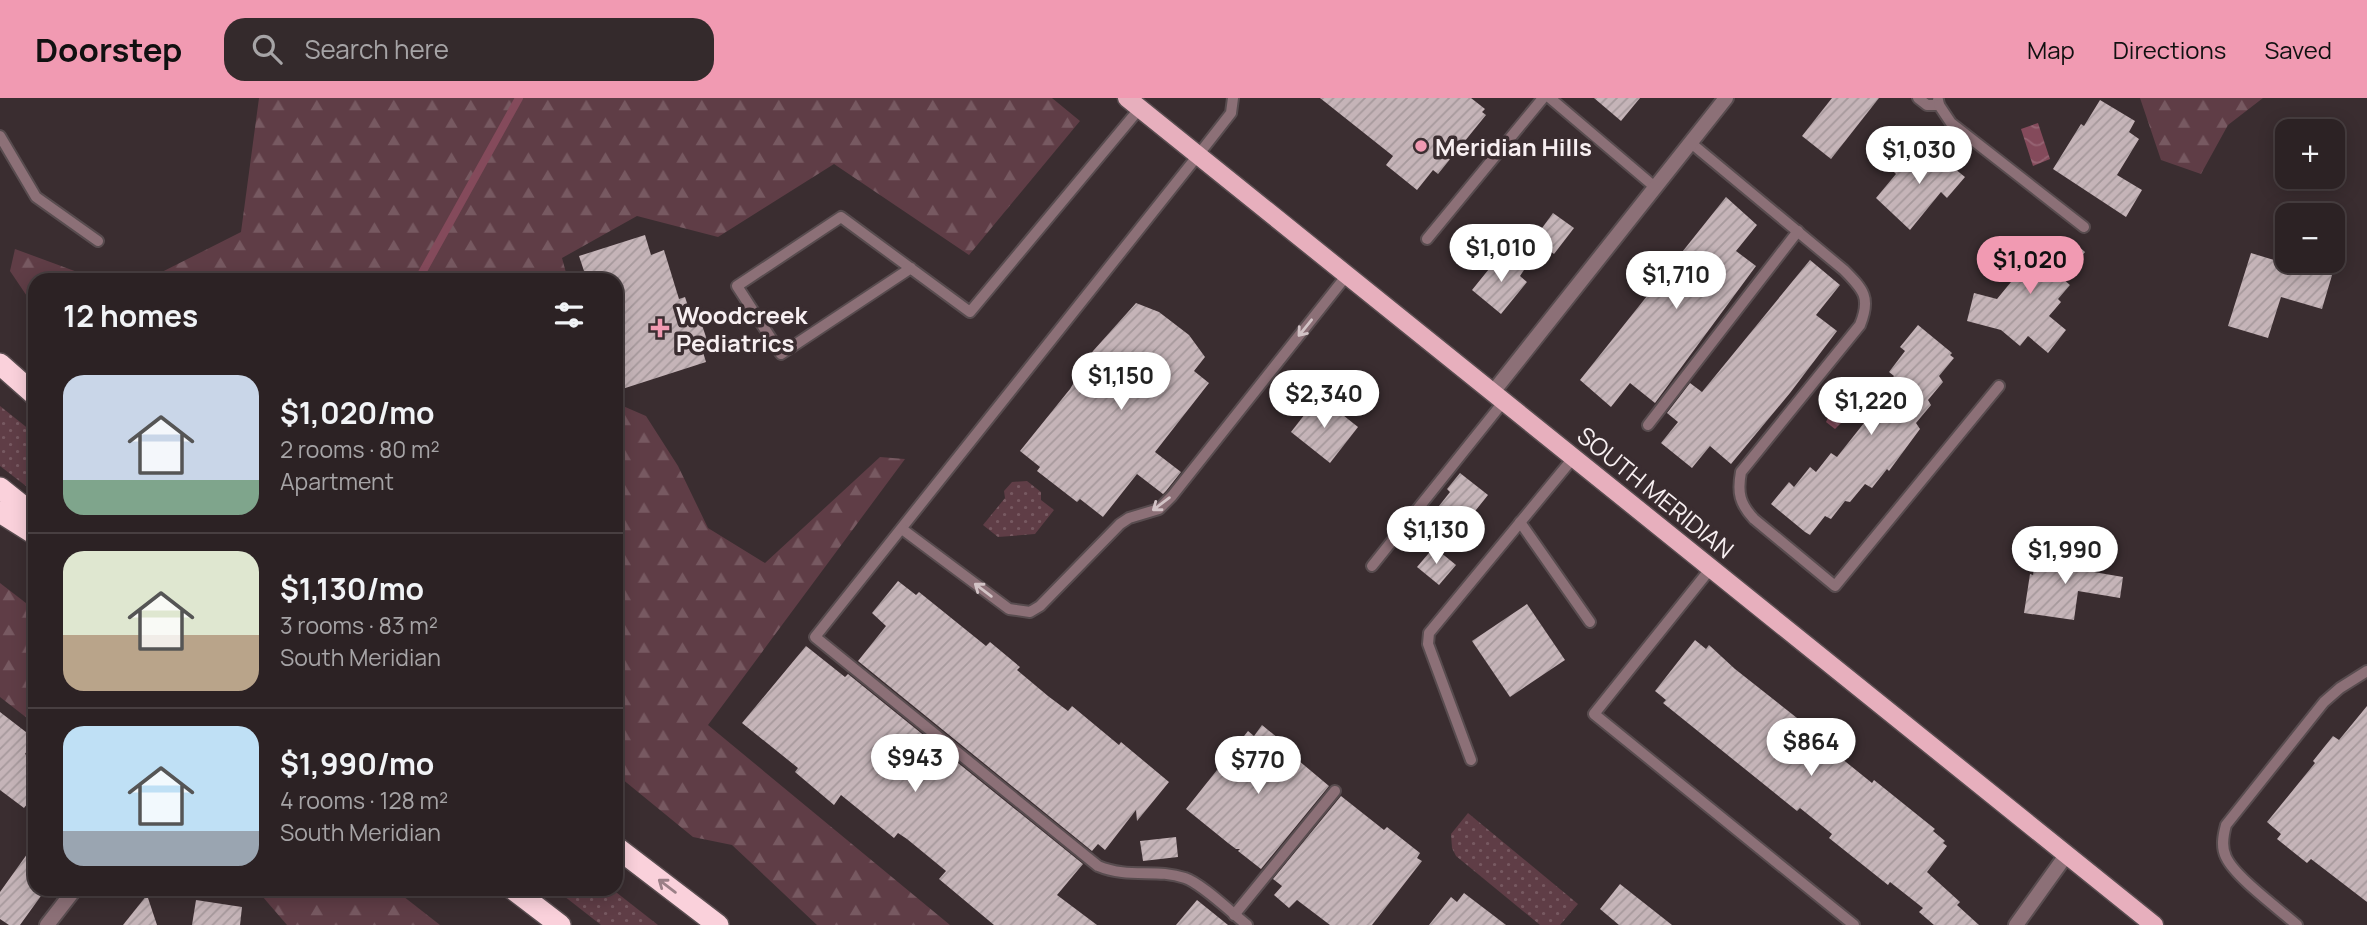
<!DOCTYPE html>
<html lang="en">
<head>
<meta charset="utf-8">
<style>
  body { margin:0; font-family:Manrope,sans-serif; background:#342a2c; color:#f1f3f6; height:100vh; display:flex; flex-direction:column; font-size:26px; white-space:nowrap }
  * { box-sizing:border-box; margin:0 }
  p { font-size:23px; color:#a6a4a6 }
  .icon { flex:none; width:38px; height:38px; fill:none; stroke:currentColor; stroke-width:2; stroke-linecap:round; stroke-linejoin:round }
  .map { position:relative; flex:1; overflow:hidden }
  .sheet { position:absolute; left:28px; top:175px; width:595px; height:623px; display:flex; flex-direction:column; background:#2c2224; border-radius:21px; box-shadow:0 4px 18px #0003,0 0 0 2px #483f41 }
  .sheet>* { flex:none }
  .tools { position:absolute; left:2275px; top:21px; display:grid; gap:14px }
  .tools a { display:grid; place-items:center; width:70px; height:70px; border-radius:14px; background:#2c2224; box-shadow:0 4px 18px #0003,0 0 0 2px #483f41; font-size:35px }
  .price { position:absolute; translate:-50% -60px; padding:0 16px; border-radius:24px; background:#fff; color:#222; font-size:23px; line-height:46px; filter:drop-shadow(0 2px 4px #0008) }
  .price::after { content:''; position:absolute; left:50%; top:42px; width:21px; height:16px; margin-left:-10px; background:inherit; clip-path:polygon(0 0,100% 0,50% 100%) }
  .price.on { background:#f19ab2; color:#111 }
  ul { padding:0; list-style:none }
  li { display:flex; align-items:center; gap:21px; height:175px; padding:0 35px }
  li+li { border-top:2px solid #483f41 }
  li span { display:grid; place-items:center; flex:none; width:196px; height:140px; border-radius:21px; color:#555 }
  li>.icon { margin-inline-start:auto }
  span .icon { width:84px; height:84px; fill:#fffc; stroke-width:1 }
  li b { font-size:30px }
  h2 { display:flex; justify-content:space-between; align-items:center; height:84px; padding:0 35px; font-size:30px }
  header { display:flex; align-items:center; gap:42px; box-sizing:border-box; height:98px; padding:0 35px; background:#f19ab2; color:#111 }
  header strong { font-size:33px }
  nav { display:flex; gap:38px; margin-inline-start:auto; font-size:24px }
  .search { width:490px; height:63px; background:#342a2c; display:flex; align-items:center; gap:18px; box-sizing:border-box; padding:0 24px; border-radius:21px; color:#a6a4a6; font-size:26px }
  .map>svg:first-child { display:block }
  .green { fill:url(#green-dots) }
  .forest { fill:url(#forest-firs) }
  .water { fill:url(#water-waves) }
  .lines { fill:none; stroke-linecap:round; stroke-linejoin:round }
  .stream { stroke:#844a5b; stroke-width:8 }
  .building { fill:url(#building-hatch) }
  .service-casing { stroke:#584c4f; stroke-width:14 }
  .minor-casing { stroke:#584c4f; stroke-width:18 }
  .primary-casing { stroke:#584c4f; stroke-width:21 }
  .motorway-casing { stroke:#584c4f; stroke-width:24 }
  .service { stroke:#8c7077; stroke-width:10 }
  .minor { stroke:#8c7077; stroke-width:14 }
  .primary { stroke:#e7afbd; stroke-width:18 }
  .motorway { stroke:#fad1db; stroke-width:21 }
  .oneway { stroke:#d2c3c6 }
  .oneway2 { stroke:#9a7f86 }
  .poi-dot { fill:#f19ab2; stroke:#3a2d30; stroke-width:2.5 }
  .labels { text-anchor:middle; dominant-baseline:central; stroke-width:7; stroke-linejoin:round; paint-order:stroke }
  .poi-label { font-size:24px; font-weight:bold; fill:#f7eff1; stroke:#3a2d30; text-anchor:start }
  .street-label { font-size:24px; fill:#f7eff1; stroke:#3a2d30 }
</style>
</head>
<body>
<header>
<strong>Doorstep</strong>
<div class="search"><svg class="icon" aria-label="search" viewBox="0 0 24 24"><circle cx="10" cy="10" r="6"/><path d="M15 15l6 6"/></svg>Search here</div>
<nav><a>Map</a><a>Directions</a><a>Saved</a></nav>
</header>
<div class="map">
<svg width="2367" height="827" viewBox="0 0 2367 827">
  <defs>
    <pattern id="green-dots" width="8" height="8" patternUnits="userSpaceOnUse" patternTransform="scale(1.75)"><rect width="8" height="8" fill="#5f3d46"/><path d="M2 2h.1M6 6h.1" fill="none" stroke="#775961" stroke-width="1.8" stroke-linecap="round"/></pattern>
    <pattern id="forest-firs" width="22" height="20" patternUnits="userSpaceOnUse" patternTransform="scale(1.75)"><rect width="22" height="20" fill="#5f3d46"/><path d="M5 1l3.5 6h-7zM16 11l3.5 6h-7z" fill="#775961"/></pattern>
    <pattern id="water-waves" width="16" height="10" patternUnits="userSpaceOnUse" patternTransform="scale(1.75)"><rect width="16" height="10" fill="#844a5b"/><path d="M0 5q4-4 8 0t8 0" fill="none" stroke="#966473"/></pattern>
    <pattern id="building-hatch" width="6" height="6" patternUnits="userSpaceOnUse" patternTransform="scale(1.75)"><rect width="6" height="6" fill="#c5b4b8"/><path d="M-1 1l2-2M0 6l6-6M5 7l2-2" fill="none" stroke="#a6999c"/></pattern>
  </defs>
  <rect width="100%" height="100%" fill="#3a2d30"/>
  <!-- green -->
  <g class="green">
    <path d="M0,308L35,336V395L0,368Z"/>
    <path d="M1027,383L1041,394V402L1054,412L1035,436L998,439L983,427L1005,400L1004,393L1012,384Z"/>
    <path d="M1468,715L1578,806L1560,827H1540L1456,758L1452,750L1451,736Z"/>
    <path d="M555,791H612L658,827H601Z"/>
  </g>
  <!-- forest -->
  <g class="forest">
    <path d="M259,0H1052L1080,23L969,157L834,66L718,139L637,118L562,160L568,182H146L241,134Z"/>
    <path d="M2140,0H2263L2228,27L2201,76L2161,62Z"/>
    <path d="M15,151L99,182H35V210L10,173Z"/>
    <path d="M616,305L646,318L678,368L708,430L765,465L880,359L905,361L708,627L950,827H817L732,747L693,739L616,676Z"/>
    <path d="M0,485L35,512V624H32L0,599Z"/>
    <path d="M256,791H394L440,827H287Z"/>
  </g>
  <!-- water -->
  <g class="water">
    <path d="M2038,25L2050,61L2033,68L2021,31Z"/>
    <path d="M1849,289L1863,303L1835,331L1826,324L1835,305Z"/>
  </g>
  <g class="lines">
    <!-- stream -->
    <g class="stream">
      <path d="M418,182L519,0"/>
      <path d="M19,403L35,396"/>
    </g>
  </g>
  <!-- building -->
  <g class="building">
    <path d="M1320,0H1471L1485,11L1482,14L1486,17L1438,76L1433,72L1417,92L1386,67L1393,58Z"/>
    <path d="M1594,0H1640L1621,23Z"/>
    <path d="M1832,0H1879L1831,61L1802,38Z"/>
    <path d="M2100,2L2135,23L2129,34L2139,41L2117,77L2142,92L2126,119L2053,71L2081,26L2084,28Z"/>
    <path d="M1929,50L1965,79L1947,100L1941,94L1910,132L1876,100L1896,76L1894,74L1913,53Z"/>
    <path d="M1726,99L1757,127L1736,153L1756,168L1655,305L1630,285L1611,309L1580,282Z"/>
    <path d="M1553,115L1574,130L1554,156L1534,141Z"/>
    <path d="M645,137L651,157L664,152L679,201L685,199L689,211L696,209L709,248L702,251L706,264L616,293V182H587L579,158Z"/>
    <path d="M2036,139L2048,166L2070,141L2085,154L2063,181L2070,187L2058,201L2061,204L2049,218L2066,232L2048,255L2028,238L2020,248L2001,232L1967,223L1974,195L1997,201L2020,173L2010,151Z"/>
    <path d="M2251,155L2300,170L2302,163H2320L2335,167L2322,211L2281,199L2268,240L2228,228Z"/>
    <path d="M1509,159L1524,172L1520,178L1527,184L1501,216L1472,192L1497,161L1503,166Z"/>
    <path d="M1810,162L1840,187L1816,217L1837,233L1790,295L1731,366L1710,348L1692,370L1661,345L1678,324L1667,315L1690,285L1702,294Z"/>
    <path d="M1136,205L1159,214L1189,237L1205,259L1194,273L1209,285L1155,354L1181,374L1166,393L1163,396L1137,376L1103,419L1080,401L1077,404L1037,373L1040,369L1020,353L1070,291L1093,253Z"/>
    <path d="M1918,227L1952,255L1950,257L1954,260L1939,278L1943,284L1928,302L1931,307L1916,325L1920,331L1889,373L1887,371L1872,390L1865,386L1850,404L1845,403L1831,421L1825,418L1810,437L1805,434L1771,406L1789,384L1794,389L1810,369L1816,374L1831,355L1837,359L1883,301L1879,297L1894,278L1889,274L1905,253L1900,249Z"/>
    <path d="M1319,298L1358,329L1330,365L1291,334Z"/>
    <path d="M1460,375L1488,397L1460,432L1435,413L1450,394L1447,391Z"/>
    <path d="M1434,449L1456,467L1439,487L1417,469Z"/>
    <path d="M2037,454L2083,461L2082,472L2123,479L2120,500L2078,493L2074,522L2024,515L2030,476L2033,477Z"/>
    <path d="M898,483L916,497L919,494L986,548L990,544L1020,569L1017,572L1048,598L1068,613L1072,608L1119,647L1121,644L1169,684L1137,723L1136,712L1105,752L1098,746L1092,753L858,563L886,528L872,515Z"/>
    <path d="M1527,506L1565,562L1510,599L1472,543Z"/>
    <path d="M1695,542L1706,551L1709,547L1735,571L1844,657L1841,660L1872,685L1874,682L1935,731L1933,733L1945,743L1943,745L1947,748L1927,774L1960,804L1957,807L1979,827H1934L1919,814L1923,810L1890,784L1888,787L1829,740L1832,736L1800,710L1797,713L1663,605L1666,602L1655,593Z"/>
    <path d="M806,548L845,579L848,576L1083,766L1057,797L1097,827H994L939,781L946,773L907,741L898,735L894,740L841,697L834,707L795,674L798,670L742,625Z"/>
    <path d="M2367,608V804L2311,761L2307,765L2277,741L2281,736L2267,724L2315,665L2313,663L2333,638L2339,642Z"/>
    <path d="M0,614L35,641L25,656L35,663V696L24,710L0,692Z"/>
    <path d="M1262,627L1294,653L1292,657L1329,688L1261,771L1238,753L1240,751H1236L1228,745L1186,711L1248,633L1254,638Z"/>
    <path d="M1341,698L1384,732L1387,729L1420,755L1417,760L1422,763L1372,827H1330L1297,802L1289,810L1274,797L1282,788L1273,781Z"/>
    <path d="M1176,739L1178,759L1143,763L1140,743Z"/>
    <path d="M35,745V791H46L20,827H9L0,821V794Z"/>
    <path d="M1620,786L1672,827H1619L1600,811Z"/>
    <path d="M1464,795L1506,827H1429L1451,799L1457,804Z"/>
    <path d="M147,797L157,827H123Z"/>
    <path d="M196,802L242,809L240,827H192Z"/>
    <path d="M1197,802L1228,827H1176Z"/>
  </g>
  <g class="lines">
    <defs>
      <g id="service">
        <path d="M1233,0L1231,15L1199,56L815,539L1098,768C1129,781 1156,770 1185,780C1201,785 1232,815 1247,827"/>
        <path d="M1550,0L1656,90"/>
        <path d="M1918,0L1927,7H1939L1938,2"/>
        <path d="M1939,7L1951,25L2084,129"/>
        <path d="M0,38L36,99L98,143"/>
        <path d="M1691,45L1844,172C1864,192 1871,200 1860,227L1741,374C1737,395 1740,406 1754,421L1835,488L1999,288"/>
        <path d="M1427,141L1543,0"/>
        <path d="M911,170L781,256L737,188L841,119L970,214L1140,10"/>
        <path d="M1648,327L1798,133"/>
        <path d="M1520,424L1590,524"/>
        <path d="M902,431L1009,511L1030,514L1040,508L1120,426L1129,420L1159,411L1172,398L1347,177"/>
        <path d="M1372,468L1504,303"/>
        <path d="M1711,470L1594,616L1854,827"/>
        <path d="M1471,662L1428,546L1429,535L1574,359"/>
        <path d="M1234,817L1335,693"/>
        <path d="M2297,827C2279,811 2235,779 2226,759C2221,749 2223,738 2226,727L2324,604L2340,590L2367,573"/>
      </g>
      <g id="minor">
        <path d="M1493,294L1726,0"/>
        <path d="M47,827L75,791"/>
        <path d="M2016,827L2067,756"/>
      </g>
      <path id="primary" d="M1127,0L2154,827"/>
      <g id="motorway">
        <path d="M0,266L35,297"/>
        <path d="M0,390L35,418"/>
        <path d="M0,414L35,436"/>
        <path d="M616,749L718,827"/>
        <path d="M513,791L560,827"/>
      </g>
    </defs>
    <!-- service casing -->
    <use href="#service" class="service-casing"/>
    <!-- minor casing -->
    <use href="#minor" class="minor-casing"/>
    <!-- primary casing -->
    <use href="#primary" class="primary-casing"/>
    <!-- motorway casing -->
    <use href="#motorway" class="motorway-casing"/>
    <!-- service -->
    <use href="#service" class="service"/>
    <!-- minor -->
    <use href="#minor" class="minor"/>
    <!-- primary -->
    <use href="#primary" class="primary"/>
    <!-- motorway -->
    <use href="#motorway" class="motorway"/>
  </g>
  <!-- one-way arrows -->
  <defs><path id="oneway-shaft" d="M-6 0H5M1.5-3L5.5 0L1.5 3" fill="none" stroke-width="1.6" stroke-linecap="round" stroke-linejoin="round" transform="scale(1.75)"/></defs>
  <g class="oneway">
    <use href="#oneway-shaft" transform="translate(1305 230) rotate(129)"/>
    <use href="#oneway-shaft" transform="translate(1161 406) rotate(143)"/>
    <use href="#oneway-shaft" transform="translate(983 492) rotate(-143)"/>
  </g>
  <use class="oneway2" href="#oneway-shaft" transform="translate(667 788) rotate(-143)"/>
  <!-- markers -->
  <g class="poi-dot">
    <circle cx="1421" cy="48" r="7"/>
    <path d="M656.5 219.5h7v7h7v7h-7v7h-7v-7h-7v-7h7z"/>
  </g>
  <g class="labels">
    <!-- poi labels -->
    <g class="poi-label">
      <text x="1435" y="48">Meridian Hills</text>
      <text x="676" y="216">Woodcreek<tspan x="676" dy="28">Pediatrics</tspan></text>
    </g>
    <!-- street labels -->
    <g class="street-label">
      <text transform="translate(1656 394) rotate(39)">SOUTH MERIDIAN</text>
    </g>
  </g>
</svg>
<div class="tools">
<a>+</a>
<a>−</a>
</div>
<b class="price" style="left:1919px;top:88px">$1,030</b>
<b class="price" style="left:1501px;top:186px">$1,010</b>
<b class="price on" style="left:2030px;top:198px">$1,020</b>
<b class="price" style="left:1676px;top:213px">$1,710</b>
<b class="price" style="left:1121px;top:314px">$1,150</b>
<b class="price" style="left:1324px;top:332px">$2,340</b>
<b class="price" style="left:1871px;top:339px">$1,220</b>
<b class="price" style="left:1436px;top:468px">$1,130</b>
<b class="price" style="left:2065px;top:488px">$1,990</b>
<b class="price" style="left:1811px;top:680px">$864</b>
<b class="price" style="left:915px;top:696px">$943</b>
<b class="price" style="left:1258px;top:698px">$770</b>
<section class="sheet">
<h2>12 homes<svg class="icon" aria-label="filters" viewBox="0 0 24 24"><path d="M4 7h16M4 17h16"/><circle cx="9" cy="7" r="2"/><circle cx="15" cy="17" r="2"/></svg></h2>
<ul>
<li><span style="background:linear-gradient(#c9d6e8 75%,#7fa58c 0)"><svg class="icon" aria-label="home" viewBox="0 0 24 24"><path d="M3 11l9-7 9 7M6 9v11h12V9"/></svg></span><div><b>$1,020/mo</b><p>2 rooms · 80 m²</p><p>Apartment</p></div></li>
<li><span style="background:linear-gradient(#dfe7d0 60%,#b9a48a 0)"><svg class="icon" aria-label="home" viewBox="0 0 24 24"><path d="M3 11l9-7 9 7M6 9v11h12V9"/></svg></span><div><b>$1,130/mo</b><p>3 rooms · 83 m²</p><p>South Meridian</p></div></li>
<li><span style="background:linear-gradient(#bfe0f5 75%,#9aa5b1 0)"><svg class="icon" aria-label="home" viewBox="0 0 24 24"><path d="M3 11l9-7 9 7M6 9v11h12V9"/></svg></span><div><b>$1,990/mo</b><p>4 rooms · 128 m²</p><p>South Meridian</p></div></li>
</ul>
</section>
</div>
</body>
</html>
